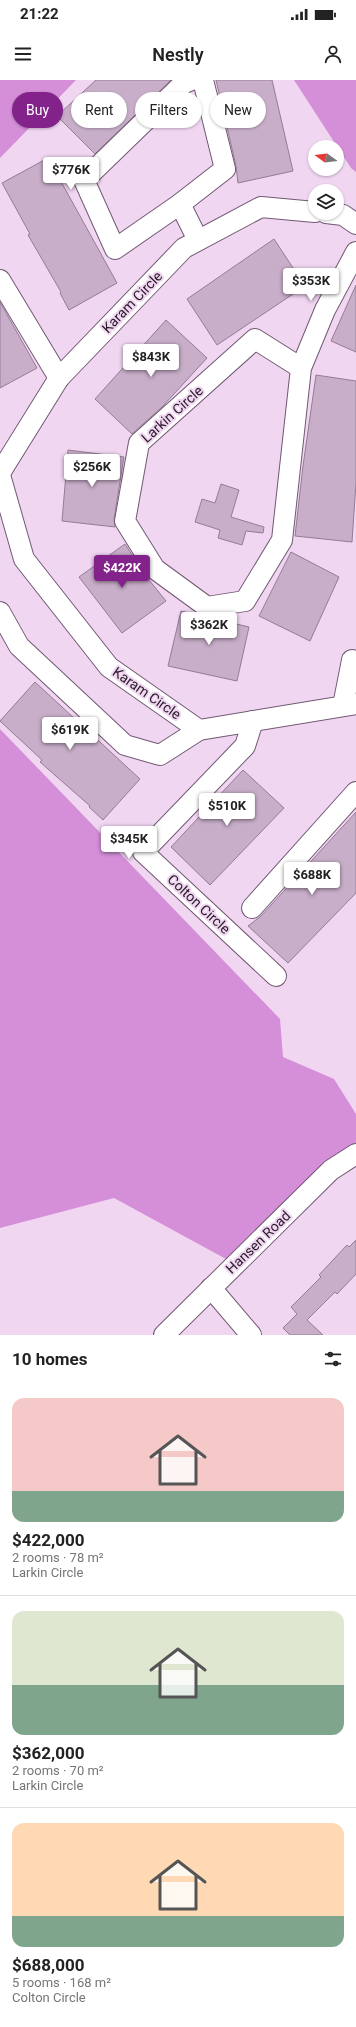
<!DOCTYPE html>
<html lang="en">
<head>
<meta charset="utf-8">
<style>
  body { margin:0; font-family:Roboto,sans-serif; background:#f2f2f2; color:#222; height:100vh; display:flex; flex-direction:column; font-size:15px; white-space:nowrap }
  * { box-sizing:border-box; margin:0 }
  p { font-size:13px; color:#767676 }
  .icon { flex:none; width:22px; height:22px; fill:none; stroke:currentColor; stroke-width:2; stroke-linecap:round; stroke-linejoin:round }
  .map { position:relative; height:1255px; overflow:hidden }
  .drawer { display:flex; flex-direction:column; background:#fff; flex:1 }
  .drawer>* { flex:none }
  .top-card { position:absolute; left:12px; top:12px; width:332px; height:36px; display:flex; gap:8px }
  .needle { width:26px; rotate:285deg }
  .buttons { position:absolute; left:308px; top:60px; display:grid; gap:8px }
  .buttons a { display:grid; place-items:center; width:36px; height:36px; border-radius:50%; background:#fff; box-shadow:0 1px 3px #0004; font-size:20px }
  .price { position:absolute; translate:-50% -34px; padding:0 9px; border-radius:4px; background:#fff; color:#222; font-size:13px; line-height:26px; filter:drop-shadow(0 1px 2px #0008) }
  .price::after { content:''; position:absolute; left:50%; top:24px; width:12px; height:9px; margin-left:-6px; background:inherit; clip-path:polygon(0 0,100% 0,50% 100%) }
  .price.on { background:#84228b; color:#fff }
  ul { padding:0; list-style:none }
  li { display:grid; align-content:center; gap:8px; height:212px; padding:0 12px }
  li+li { border-top:1px solid #e0e0e0 }
  li span { display:grid; place-items:center; height:124px; border-radius:12px; color:#555 }
  li>.icon { margin-inline-start:auto }
  span .icon { width:72px; height:72px; fill:#fffc; stroke-width:1 }
  li b { font-size:17px }
  h2 { display:flex; justify-content:space-between; align-items:center; height:48px; padding:0 12px; font-size:17px }
  .tag { padding:0 14px; border-radius:18px; background:#fff; box-shadow:0 1px 3px #0004; font-size:14px; line-height:36px }
  .tag.on { background:#84228b; color:#fff }
  .status { display:flex; justify-content:space-between; align-items:center; height:28px; padding:0 20px; background:#fff; direction:ltr }
  .status svg { height:11px; fill:currentColor }
  header { display:flex; justify-content:space-between; align-items:center; height:52px; padding:0 12px; background:#fff; font-size:18px; font-weight:600 }
  .map>svg:first-child { display:block }
  .forest { fill:#d48fd8 }
  .building { fill:#c8aec9; stroke:#957c96 }
  .lines { fill:none; stroke-linecap:round; stroke-linejoin:round }
  .minor-casing { stroke:#715972; stroke-width:22 }
  .minor { stroke:#fff; stroke-width:20 }
  .labels { text-anchor:middle; dominant-baseline:central; stroke-width:4; stroke-linejoin:round; paint-order:stroke }
  .street-label { font-size:14px; fill:#251b25; stroke:#f1d6f2 }
</style>
</head>
<body>
<div class="status"><b>21:22</b><svg viewBox="0 0 49 12"><path d="M0 12V9h3v3zM5 12V6h3v6zM10 12V3h3v9zM15 12V0h3v12zM26 1h20v11H26zM47 4h2v5h-2z"/></svg></div>
<header><svg class="icon" aria-label="menu" viewBox="0 0 24 24"><path d="M4 6h16M4 12h16M4 18h16"/></svg>Nestly<svg class="icon" aria-label="person" viewBox="0 0 24 24"><circle cx="12" cy="8" r="4"/><path d="M4 21q1-7 8-7t8 7"/></svg></header>
<div class="map">
<svg width="356" height="1255" viewBox="0 0 356 1255">
  <rect width="100%" height="100%" fill="#f1d6f2"/>
  <!-- forest -->
  <g class="forest">
    <path d="M0,0H76L0,78Z"/>
    <path d="M294,0H356V92L351,88Z"/>
    <path d="M0,649L280,939L283,977L334,999L356,1034V1080L237,1185L114,1118L0,1148Z"/>
  </g>
  <!-- building -->
  <g class="building">
    <path d="M96,0H171L95,74L57,36Z"/>
    <path d="M216,0H272L293,91L238,103L236,86Z"/>
    <path d="M48,78L117,203L69,230L60,213L61,212L28,155L30,154L2,103Z"/>
    <path d="M274,159L305,206L217,265L187,219Z"/>
    <path d="M356,205V272L331,261Z"/>
    <path d="M0,222L37,288L0,308Z"/>
    <path d="M166,240L207,278L162,327L132,354L95,319Z"/>
    <path d="M316,295L356,301V403L352,462L295,456L303,386Z"/>
    <path d="M68,370L124,377L114,439L115,447L62,441Z"/>
    <path d="M221,404L239,410L231,437L264,447L263,453L246,451L242,465L218,458L220,450L195,442L202,419L215,423Z"/>
    <path d="M125,464L145,495L166,521L122,553L79,497Z"/>
    <path d="M291,472L339,497L310,561L259,536Z"/>
    <path d="M181,531L249,547L237,601L168,586Z"/>
    <path d="M35,602L140,699L103,740L89,727L90,726L40,682L42,680L0,641Z"/>
    <path d="M243,690L284,728L210,805L171,767Z"/>
    <path d="M356,732V813L288,883L248,846L261,836Z"/>
    <path d="M356,1160V1194L337,1214L335,1212L307,1240L323,1255H290L283,1248L297,1234L291,1227L321,1197L319,1195L347,1165L349,1167Z"/>
  </g>
  <g class="lines">
    <defs>
      <g id="minor">
        <path d="M192,0L184,3L84,100L115,169L180,124L225,89L203,0"/>
        <path d="M180,124L198,160"/>
        <path d="M326,133L343,135L356,144"/>
        <path d="M0,200L59,298"/>
        <path d="M301,288L255,259L139,363L125,441L155,489L207,527L245,521L282,460L301,288L325,230L356,172"/>
        <path d="M0,393L59,298L184,168L261,127L315,132"/>
        <path d="M0,395L24,479L109,587L199,650L356,624"/>
        <path d="M0,532L19,566L125,665L160,675L199,650"/>
        <path d="M343,626L352,580L356,581"/>
        <path d="M253,641L245,666L143,772L276,896"/>
        <path d="M252,828L356,712"/>
        <path d="M211,1208L251,1255"/>
        <path d="M164,1255L331,1090L356,1074"/>
      </g>
    </defs>
    <!-- minor casing -->
    <use href="#minor" class="minor-casing"/>
    <!-- minor -->
    <use href="#minor" class="minor"/>
  </g>
  <g class="labels">
    <!-- street labels -->
    <g class="street-label">
      <text transform="translate(132 222) rotate(-46)">Karam Circle</text>
      <text transform="translate(172 334) rotate(-42)">Larkin Circle</text>
      <text transform="translate(147 613) rotate(35)">Karam Circle</text>
      <text transform="translate(199 824) rotate(43)">Colton Circle</text>
      <text transform="translate(258 1162) rotate(-44)">Hansen Road</text>
    </g>
  </g>
</svg>
<div class="buttons">
<a><svg class="needle" viewBox="-14 -14 28 28"><path d="M0-13l5 13h-10z" fill="#e53935"/><path d="M0 13l5-13h-10z" fill="#767676"/></svg></a>
<a><svg class="icon" aria-label="layers" viewBox="0 0 24 24"><path d="M12 4l9 5-9 5-9-5zM3 14l9 5 9-5"/></svg></a>
</div>
<b class="price" style="left:71px;top:111px">$776K</b>
<b class="price" style="left:311px;top:222px">$353K</b>
<b class="price" style="left:151px;top:298px">$843K</b>
<b class="price" style="left:92px;top:408px">$256K</b>
<b class="price on" style="left:122px;top:509px">$422K</b>
<b class="price" style="left:209px;top:566px">$362K</b>
<b class="price" style="left:70px;top:671px">$619K</b>
<b class="price" style="left:227px;top:747px">$510K</b>
<b class="price" style="left:129px;top:780px">$345K</b>
<b class="price" style="left:312px;top:816px">$688K</b>
<div class="top-card">
<a class="tag on">Buy</a>
<a class="tag">Rent</a>
<a class="tag">Filters</a>
<a class="tag">New</a>
</div>
</div>
<section class="drawer">
<h2>10 homes<svg class="icon" aria-label="filters" viewBox="0 0 24 24"><path d="M4 7h16M4 17h16"/><circle cx="9" cy="7" r="2"/><circle cx="15" cy="17" r="2"/></svg></h2>
<ul>
<li><span style="background:linear-gradient(#f6c9c9 75%,#7fa58c 0)"><svg class="icon" aria-label="home" viewBox="0 0 24 24"><path d="M3 11l9-7 9 7M6 9v11h12V9"/></svg></span><div><b>$422,000</b><p>2 rooms · 78 m²</p><p>Larkin Circle</p></div></li>
<li><span style="background:linear-gradient(#dfe7d0 60%,#7fa58c 0)"><svg class="icon" aria-label="home" viewBox="0 0 24 24"><path d="M3 11l9-7 9 7M6 9v11h12V9"/></svg></span><div><b>$362,000</b><p>2 rooms · 70 m²</p><p>Larkin Circle</p></div></li>
<li><span style="background:linear-gradient(#ffd9b3 75%,#7fa58c 0)"><svg class="icon" aria-label="home" viewBox="0 0 24 24"><path d="M3 11l9-7 9 7M6 9v11h12V9"/></svg></span><div><b>$688,000</b><p>5 rooms · 168 m²</p><p>Colton Circle</p></div></li>
</ul>
</section>
</body>
</html>
